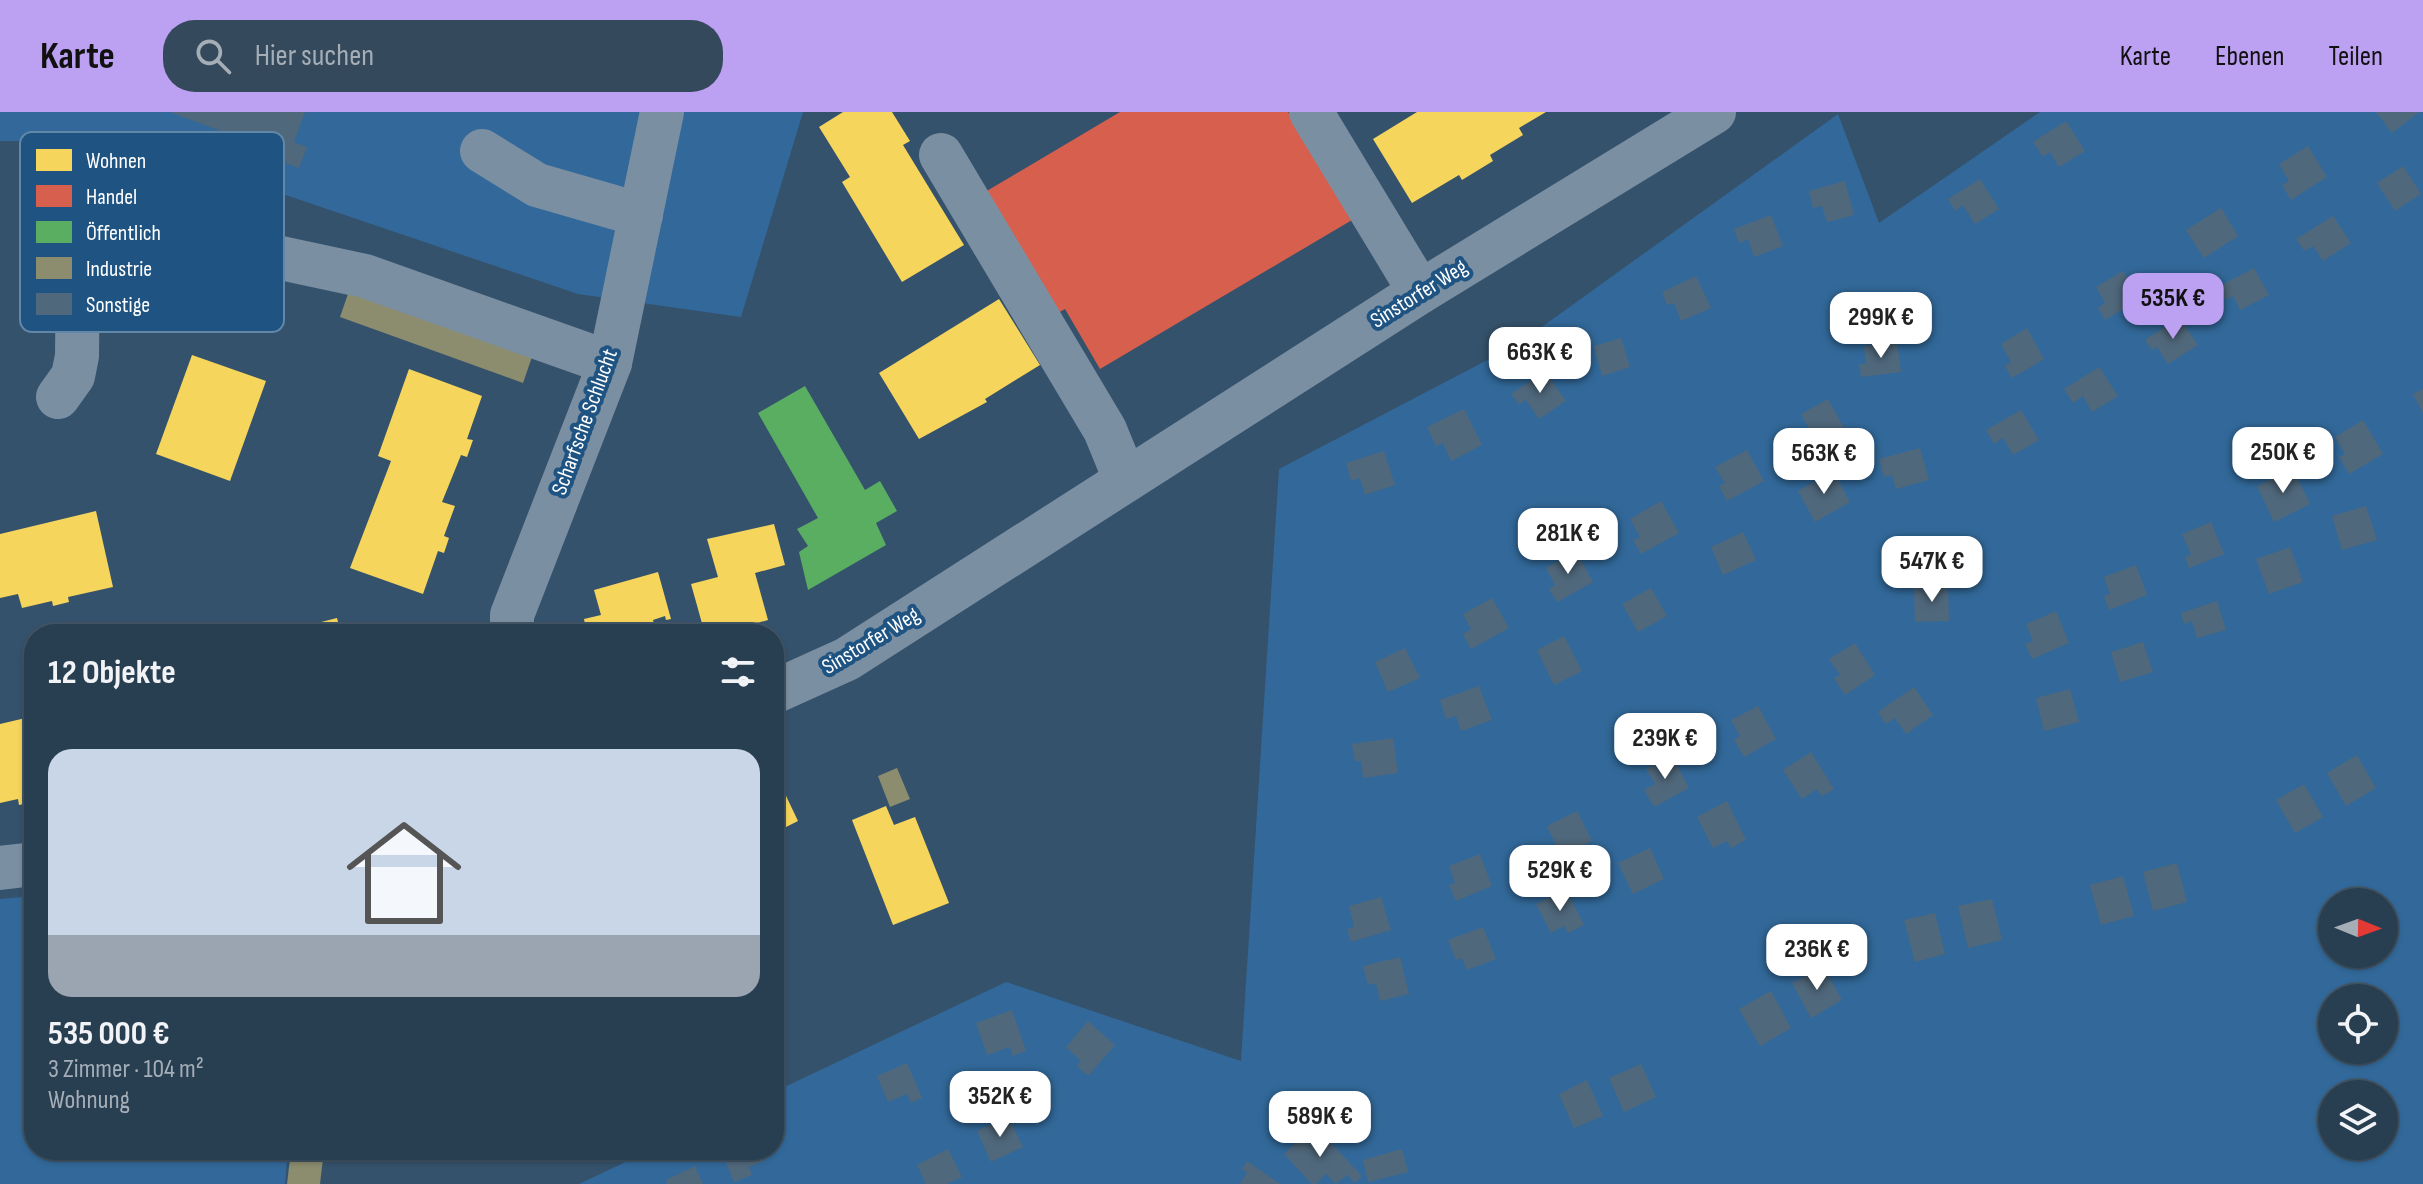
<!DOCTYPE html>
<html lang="de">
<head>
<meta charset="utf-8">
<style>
  body { margin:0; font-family:"Sofia Sans Condensed",sans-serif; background:#34495b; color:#f1f3f6; height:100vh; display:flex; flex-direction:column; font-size:30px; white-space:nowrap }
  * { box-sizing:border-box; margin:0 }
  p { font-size:26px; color:#a5aeb7 }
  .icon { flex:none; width:44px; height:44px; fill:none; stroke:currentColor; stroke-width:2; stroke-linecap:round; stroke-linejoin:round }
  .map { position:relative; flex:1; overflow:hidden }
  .drawer { position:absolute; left:24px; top:512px; width:760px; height:536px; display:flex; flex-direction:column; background:#283e51; border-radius:32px; box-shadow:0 2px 6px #0004,0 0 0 2px #445768 }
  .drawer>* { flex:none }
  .needle { width:52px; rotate:91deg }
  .buttons { position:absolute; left:2318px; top:776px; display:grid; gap:16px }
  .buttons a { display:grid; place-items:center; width:80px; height:80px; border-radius:50%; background:#283e51; box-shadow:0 2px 6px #0004,0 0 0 2px #445768; font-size:40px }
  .price { position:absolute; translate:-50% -68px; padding:0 18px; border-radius:16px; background:#fff; color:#222; font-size:26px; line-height:52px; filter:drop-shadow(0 2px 4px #0008) }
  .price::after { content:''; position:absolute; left:50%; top:48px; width:24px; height:18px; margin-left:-12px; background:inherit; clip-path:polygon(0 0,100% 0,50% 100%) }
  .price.active { background:#bca0f2; color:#111 }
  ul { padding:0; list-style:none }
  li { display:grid; align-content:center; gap:16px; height:424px; padding:0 24px }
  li+li { border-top:2px solid #445768 }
  li span { display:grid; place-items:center; height:248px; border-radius:24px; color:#555 }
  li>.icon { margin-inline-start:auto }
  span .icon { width:144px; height:144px; fill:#fffc; stroke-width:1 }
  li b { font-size:34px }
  h2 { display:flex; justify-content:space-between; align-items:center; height:96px; padding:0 24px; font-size:34px }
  header { display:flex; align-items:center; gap:48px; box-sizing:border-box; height:112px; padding:0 40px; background:#bca0f2; color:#111 }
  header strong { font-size:38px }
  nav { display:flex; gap:44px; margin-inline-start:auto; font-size:28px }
  .search { width:560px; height:72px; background:#34495b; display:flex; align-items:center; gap:20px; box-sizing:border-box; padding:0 28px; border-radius:32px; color:#a5aeb7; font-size:30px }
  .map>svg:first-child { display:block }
  .green { fill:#32699a; fill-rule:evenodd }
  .homes { fill:#f6d55c }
  .shops { fill:#d6604d }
  .public { fill:#5aae61 }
  .industry { fill:#8c8c6e }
  .building { fill:#50687c }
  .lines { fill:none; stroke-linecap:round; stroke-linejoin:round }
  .minor { stroke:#7b8fa2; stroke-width:44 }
  .labels { text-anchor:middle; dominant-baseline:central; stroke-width:8; stroke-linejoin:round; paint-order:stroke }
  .street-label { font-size:22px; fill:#fff; stroke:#1e5382 }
  .key { fill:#1e5382; stroke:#6287a8; stroke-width:2 }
  .key-label { font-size:22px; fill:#fff }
</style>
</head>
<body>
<header>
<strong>Karte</strong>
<div class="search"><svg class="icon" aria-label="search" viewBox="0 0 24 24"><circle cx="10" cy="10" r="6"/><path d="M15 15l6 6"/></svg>Hier suchen</div>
<nav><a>Karte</a><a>Ebenen</a><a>Teilen</a></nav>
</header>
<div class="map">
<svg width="2423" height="1072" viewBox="0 0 2423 1072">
  <rect width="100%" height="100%" fill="#35526c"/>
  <!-- green -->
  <g class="green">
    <path d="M0,0H803L741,205L578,182L126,29H0Z"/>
    <path d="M2040,0H2423V1072H579L651,1038H774V980L1006,870L1241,949L1279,357L1518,232L1838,2L1879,111ZM2332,790H2384V842H2332ZM2332,886H2384V938H2332ZM2332,982H2384V1034H2332Z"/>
    <path d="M34,784V1038H288L285,1072H0V787Z"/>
  </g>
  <!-- homes -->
  <g class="homes">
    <path d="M843,0H892L910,29L903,33L964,133L902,170L842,70L850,65L819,15Z"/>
    <path d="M1417,0H1546L1519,16L1523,23L1490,43L1493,49L1462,68L1459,63L1412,91L1373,27Z"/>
    <path d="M999,187L1040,253L985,287L987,290L919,327L879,261Z"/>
    <path d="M192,243L266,269L230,369L156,342Z"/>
    <path d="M409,257L482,284L467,327L473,328L467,345L461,343L442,390L455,394L444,424L449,426L444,441L438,439L423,482L350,456L391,349L378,344Z"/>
    <path d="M96,399L113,475L68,485L69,490L53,494L52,489L22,496L18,482L0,486V422Z"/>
    <path d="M774,412L785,453L755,461L768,508L718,522H705L691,472L718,465L707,427Z"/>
    <path d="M658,460L671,507L666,508L665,504L653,508L656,521L587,522L584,507L601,503L594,478Z"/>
    <path d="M337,506L341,522H278V521Z"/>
    <path d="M34,604V690L19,693L18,687L0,691V612Z"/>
    <path d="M778,667L798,709L774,721V668Z"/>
    <path d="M886,694L894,713L915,705L949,791L893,813L852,708Z"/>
  </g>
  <!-- shops -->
  <path class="shops" d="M1120,0H1288L1352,108L1100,257L1065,197L1056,202L985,80Z"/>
  <!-- public -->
  <path class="public" d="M805,274L865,378L880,369L897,399L876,411L886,433L808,478L799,440L808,434L797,417L818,406L758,301Z"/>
  <!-- industry -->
  <g class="industry">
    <path d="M350,176L533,242L523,271L340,205Z"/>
    <path d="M897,656L910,687L890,695L878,664Z"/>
    <path d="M291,1038H324L320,1072H287Z"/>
  </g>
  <!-- building -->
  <g class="building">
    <path d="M170,0H305L294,30L307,35L299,56L247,37L250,30Z"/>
    <path d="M2376,0H2419L2392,21Z"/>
    <path d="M2066,9L2085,39L2059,55L2050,40L2043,45L2033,30Z"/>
    <path d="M2308,34L2327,65L2291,88L2282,73L2289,69L2279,52Z"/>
    <path d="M2403,54L2421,82L2395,99L2377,71Z"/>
    <path d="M1980,67L1999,97L1975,112L1963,93L1955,99L1948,87Z"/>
    <path d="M1845,69L1854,103L1827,110L1822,94L1813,96L1809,79Z"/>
    <path d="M2221,96L2238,124L2204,146L2186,118Z"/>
    <path d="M1771,103L1783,134L1754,145L1748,127L1739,131L1734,117Z"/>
    <path d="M2333,104L2351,131L2323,149L2313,134L2304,139L2296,127Z"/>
    <path d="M2254,156L2269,183L2240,198L2233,184L2226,188L2218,175Z"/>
    <path d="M2123,159L2140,187L2105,208L2098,196L2105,191L2096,175Z"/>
    <path d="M1696,164L1711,196L1681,209L1674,191L1667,193L1662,180Z"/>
    <path d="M2179,205L2198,233L2168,252L2157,235L2152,238L2145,228Z"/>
    <path d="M2027,216L2044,247L2012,266L2005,254L2011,250L2001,232Z"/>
    <path d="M1621,226L1630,255L1602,264L1594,234Z"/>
    <path d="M1897,230L1901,260L1861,265L1859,252H1866L1864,234Z"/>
    <path d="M2099,255L2118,284L2092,300L2083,284L2073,291L2064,277Z"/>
    <path d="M1545,259L1566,289L1539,307L1526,288L1519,292L1511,282Z"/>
    <path d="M2423,277V301L2413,282Z"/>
    <path d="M1828,287L1844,316L1809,336L1802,323L1810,319L1801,302Z"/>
    <path d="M1464,297L1482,333L1451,349L1443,331L1436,334L1427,315Z"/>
    <path d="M2021,298L2039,328L2013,343L2003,326L1994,332L1986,318Z"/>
    <path d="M2363,308L2383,342L2349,362L2339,345L2345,342L2335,325Z"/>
    <path d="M1920,336L1929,368L1896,377L1892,363L1884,365L1879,347Z"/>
    <path d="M1747,338L1764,369L1727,389L1719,374L1725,371L1715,355Z"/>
    <path d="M1384,339L1395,373L1365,383L1360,366L1351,369L1346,351Z"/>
    <path d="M2293,357L2310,392L2274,410L2257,374Z"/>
    <path d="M1833,359L1850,390L1815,410L1798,379Z"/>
    <path d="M1661,389L1679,421L1641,442L1633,428L1640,425L1630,407Z"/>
    <path d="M2366,394L2377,428L2342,438L2332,404Z"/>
    <path d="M2211,410L2224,442L2189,456L2185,445L2191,442L2182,422Z"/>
    <path d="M1743,420L1756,448L1723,463L1711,435Z"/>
    <path d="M2290,435L2303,470L2269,482L2256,447Z"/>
    <path d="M1576,439L1593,470L1557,490L1549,477L1555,473L1546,456Z"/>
    <path d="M2136,453L2147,483L2109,498L2104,484L2110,482L2104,465Z"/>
    <path d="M1948,473L1949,509L1915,510L1914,474Z"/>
    <path d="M1651,476L1667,504L1638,520L1622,492Z"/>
    <path d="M1492,486L1509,516L1471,537L1463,522L1471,517L1463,502Z"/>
    <path d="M2217,489L2226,518L2197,526L2192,509L2184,512L2181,501Z"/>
    <path d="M2056,499L2069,531L2032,547L2025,532L2033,529L2026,512Z"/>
    <path d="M1564,524L1582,559L1554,573L1537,538Z"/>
    <path d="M2143,530L2153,560L2120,570L2111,540Z"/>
    <path d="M1855,531L1875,563L1845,583L1834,566L1840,563L1829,547Z"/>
    <path d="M1405,536L1420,566L1388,580L1375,550Z"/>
    <path d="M1479,574L1492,608L1461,619L1456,604L1446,607L1440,588Z"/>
    <path d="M1914,575L1933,603L1906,622L1895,606L1886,612L1878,600Z"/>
    <path d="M2070,577L2079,610L2044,619L2036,586Z"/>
    <path d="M1758,594L1776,627L1744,645L1734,628L1740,624L1731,608Z"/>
    <path d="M1393,626L1398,661L1363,666L1361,649H1355L1352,632Z"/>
    <path d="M1811,640L1834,677L1822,684L1817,677L1802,687L1783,658Z"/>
    <path d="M1672,643L1689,676L1654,695L1644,678L1655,672L1646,657Z"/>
    <path d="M2357,643L2376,676L2346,694L2327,661Z"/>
    <path d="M2304,672L2323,705L2295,721L2276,688Z"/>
    <path d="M1727,689L1746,728L1731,736L1727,729L1713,736L1697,705Z"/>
    <path d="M1577,699L1592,729L1561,744L1547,714Z"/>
    <path d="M1650,736L1664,767L1633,782L1618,751Z"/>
    <path d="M1480,742L1492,774L1456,789L1449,773L1455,771L1449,754Z"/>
    <path d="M2177,751L2187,790L2153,799L2143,760Z"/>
    <path d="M2123,764L2134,804L2101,813L2090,773Z"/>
    <path d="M1566,777L1584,813L1568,821L1564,814L1551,821L1536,792Z"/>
    <path d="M1381,785L1391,818L1351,830L1347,817L1354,815L1349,794Z"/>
    <path d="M1992,787L2002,828L1968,836L1958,794Z"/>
    <path d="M1935,801L1945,842L1915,850L1904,808Z"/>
    <path d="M1483,815L1496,847L1467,858L1462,846L1456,848L1448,828Z"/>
    <path d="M1400,845L1409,882L1380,889L1376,871L1368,873L1363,854Z"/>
    <path d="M1823,854L1842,888L1811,906L1792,871Z"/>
    <path d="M1771,879L1791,916L1760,934L1739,897Z"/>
    <path d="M1012,898L1026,939L1012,944L1010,935L987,943L976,911Z"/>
    <path d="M1088,909L1115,933L1088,964L1077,954L1081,949L1066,935Z"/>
    <path d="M907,951L922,986L911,991L907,982L888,990L877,964Z"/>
    <path d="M1641,952L1656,985L1624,1000L1609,966Z"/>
    <path d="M1587,968L1603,1004L1574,1016L1559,982Z"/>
    <path d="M1008,1004L1023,1035L991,1050L977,1019Z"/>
    <path d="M1314,1013L1362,1064L1355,1071L1347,1063L1336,1072L1326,1062L1316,1072H1312L1284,1042Z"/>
    <path d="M948,1037L962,1065L947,1072H926L917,1053Z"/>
    <path d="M1402,1037L1408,1060L1368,1070L1363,1048Z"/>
    <path d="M721,1038H760L764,1049L749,1055L752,1063L734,1070Z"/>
    <path d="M1247,1049L1280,1072H1240L1247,1061L1242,1057Z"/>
    <path d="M695,1054L703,1072H668L666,1068Z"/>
  </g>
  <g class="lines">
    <!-- minor -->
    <g class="minor">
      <path d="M1311,0L1420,180"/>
      <path d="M482,39L537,73L641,103"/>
      <path d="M941,43L1105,318L1125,367"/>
      <path d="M58,285L73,264L77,244L78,146L84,122L109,90L239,137L365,164L610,251"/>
      <path d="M512,522V503L610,251L662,0"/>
      <path d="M774,580L847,547L1420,180L1714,0"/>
      <path d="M0,756L34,752"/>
    </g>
  </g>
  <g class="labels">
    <!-- street labels -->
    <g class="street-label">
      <text transform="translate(1419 182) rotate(-32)">Sinstorfer Weg</text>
      <text transform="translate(585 310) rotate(-70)">Scharfsche Schlucht</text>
      <text transform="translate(871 529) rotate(-31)">Sinstorfer Weg</text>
    </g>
  </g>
  <!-- legend -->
  <rect x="20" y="20" width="264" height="200" rx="12" class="key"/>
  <rect x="36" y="37" width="36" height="22" fill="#f6d55c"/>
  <rect x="36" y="73" width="36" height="22" fill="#d6604d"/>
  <rect x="36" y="109" width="36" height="22" fill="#5aae61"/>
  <rect x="36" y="145" width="36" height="22" fill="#8c8c6e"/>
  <rect x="36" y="181" width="36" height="22" fill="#50687c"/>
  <g class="key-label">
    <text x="86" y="56">Wohnen</text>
    <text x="86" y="92">Handel</text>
    <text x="86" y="128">Öffentlich</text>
    <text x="86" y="164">Industrie</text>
    <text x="86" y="200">Sonstige</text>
  </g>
</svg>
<div class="buttons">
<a><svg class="needle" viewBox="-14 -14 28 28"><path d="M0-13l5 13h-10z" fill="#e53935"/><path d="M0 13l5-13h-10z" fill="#a5aeb7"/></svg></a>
<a><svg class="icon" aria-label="locate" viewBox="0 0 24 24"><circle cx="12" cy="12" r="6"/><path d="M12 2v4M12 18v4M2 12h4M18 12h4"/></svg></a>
<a><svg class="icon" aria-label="layers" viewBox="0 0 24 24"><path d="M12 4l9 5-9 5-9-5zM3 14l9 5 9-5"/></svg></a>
</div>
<b class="price active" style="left:2173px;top:229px">535K €</b>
<b class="price" style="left:1881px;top:248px">299K €</b>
<b class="price" style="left:1540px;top:283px">663K €</b>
<b class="price" style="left:2283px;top:383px">250K €</b>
<b class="price" style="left:1824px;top:384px">563K €</b>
<b class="price" style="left:1568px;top:464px">281K €</b>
<b class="price" style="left:1932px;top:492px">547K €</b>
<b class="price" style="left:1665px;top:669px">239K €</b>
<b class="price" style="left:1560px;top:801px">529K €</b>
<b class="price" style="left:1817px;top:880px">236K €</b>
<b class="price" style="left:1000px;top:1027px">352K €</b>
<b class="price" style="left:1320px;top:1047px">589K €</b>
<section class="drawer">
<h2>12 Objekte<svg class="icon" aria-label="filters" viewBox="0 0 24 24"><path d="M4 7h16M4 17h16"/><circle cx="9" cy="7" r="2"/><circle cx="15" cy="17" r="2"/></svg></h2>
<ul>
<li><span style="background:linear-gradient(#c9d6e8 75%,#9aa5b1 0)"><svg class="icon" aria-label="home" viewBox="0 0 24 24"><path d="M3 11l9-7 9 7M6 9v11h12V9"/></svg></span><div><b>535 000 €</b><p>3 Zimmer · 104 m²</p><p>Wohnung</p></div></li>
</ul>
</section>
</div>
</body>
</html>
